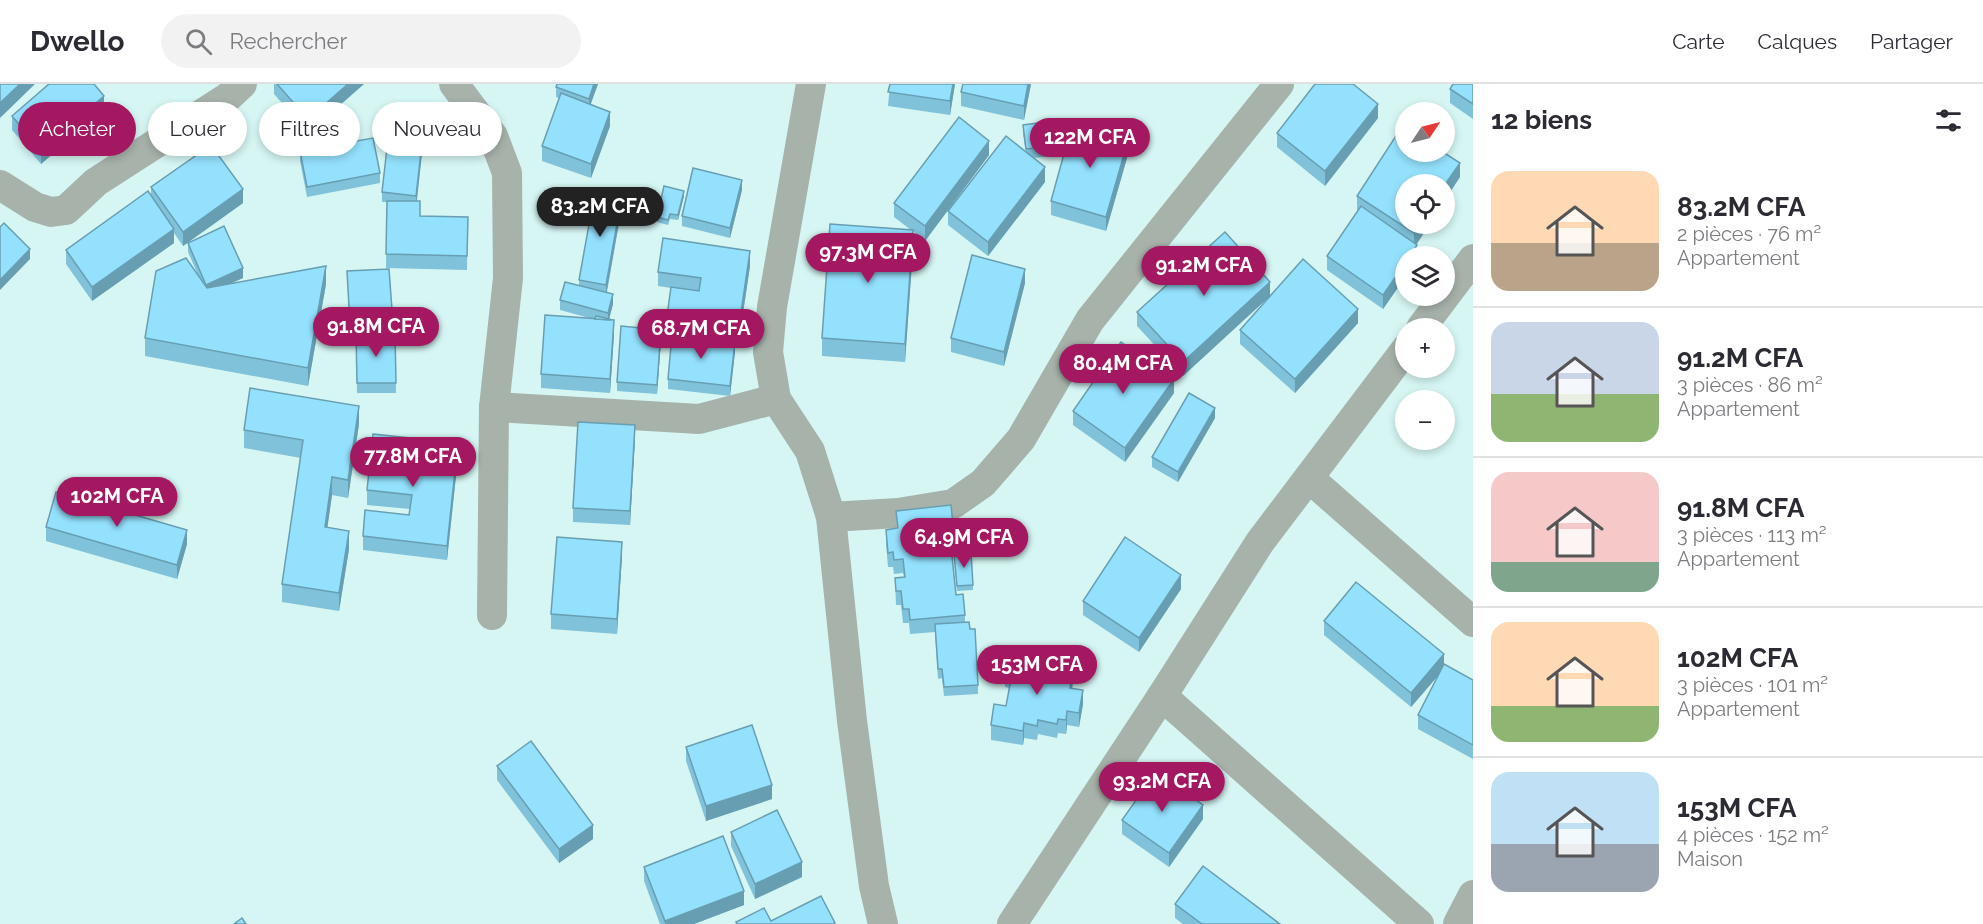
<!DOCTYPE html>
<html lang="fr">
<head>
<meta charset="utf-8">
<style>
  body { margin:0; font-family:Raleway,sans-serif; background:#f2f2f3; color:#2b2b33; height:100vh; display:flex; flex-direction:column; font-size:22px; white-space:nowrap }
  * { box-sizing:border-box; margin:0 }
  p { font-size:20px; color:#7c7c81 }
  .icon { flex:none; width:33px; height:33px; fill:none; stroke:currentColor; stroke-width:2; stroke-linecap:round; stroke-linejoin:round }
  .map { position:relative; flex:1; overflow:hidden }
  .panel { display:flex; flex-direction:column; background:#fff; width:510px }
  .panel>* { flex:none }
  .top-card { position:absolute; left:18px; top:18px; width:570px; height:54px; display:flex; gap:12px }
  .needle { width:39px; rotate:55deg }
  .fabs { position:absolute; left:1395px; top:18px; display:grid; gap:12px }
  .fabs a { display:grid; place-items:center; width:60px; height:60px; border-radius:50%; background:#fff; box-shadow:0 3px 9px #0003; font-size:30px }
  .price { position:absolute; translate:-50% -51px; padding:0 14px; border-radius:21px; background:#a31861; color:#fff; font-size:20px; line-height:39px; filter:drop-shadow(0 2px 3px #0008) }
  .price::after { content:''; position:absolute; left:50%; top:36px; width:18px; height:14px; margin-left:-9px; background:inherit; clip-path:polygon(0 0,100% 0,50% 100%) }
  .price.current { background:#222; color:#fff }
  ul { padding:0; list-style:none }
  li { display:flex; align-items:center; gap:18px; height:150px; padding:0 18px }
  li+li { border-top:2px solid #e1e1e2 }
  li span { display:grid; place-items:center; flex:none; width:168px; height:120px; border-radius:18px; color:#555 }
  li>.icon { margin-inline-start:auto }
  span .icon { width:72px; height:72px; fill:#fffc; stroke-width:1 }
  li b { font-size:26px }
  h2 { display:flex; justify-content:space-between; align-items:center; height:72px; padding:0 18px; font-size:26px }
  .chip { padding:0 21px; border-radius:27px; background:#fff; box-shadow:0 3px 9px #0003; font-size:21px; line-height:54px }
  .chip.current { background:#a31861; color:#fff }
  header { display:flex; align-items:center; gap:36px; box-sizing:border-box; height:84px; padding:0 30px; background:#fff; border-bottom:2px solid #e1e1e2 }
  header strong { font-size:28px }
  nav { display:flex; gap:33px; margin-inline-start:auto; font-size:21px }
  .search { width:420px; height:54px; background:#f2f2f3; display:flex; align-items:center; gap:15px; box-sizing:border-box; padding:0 21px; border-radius:33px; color:#7c7c81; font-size:22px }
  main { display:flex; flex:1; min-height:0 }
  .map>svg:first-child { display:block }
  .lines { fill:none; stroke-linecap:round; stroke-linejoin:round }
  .street { stroke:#a7b2ab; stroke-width:30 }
  .wall { fill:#7fc2da }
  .shaded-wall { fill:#689eb2 }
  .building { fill:#94e1fe; stroke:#689eb2; stroke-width:1.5 }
</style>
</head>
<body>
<header>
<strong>Dwello</strong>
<div class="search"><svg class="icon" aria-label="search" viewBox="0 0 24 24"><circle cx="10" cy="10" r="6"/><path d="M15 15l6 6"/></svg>Rechercher</div>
<nav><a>Carte</a><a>Calques</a><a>Partager</a></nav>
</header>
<main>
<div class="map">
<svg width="1473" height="840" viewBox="0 0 1473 840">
  <rect width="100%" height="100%" fill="#d5f6f3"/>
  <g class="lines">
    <!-- street -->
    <g class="street">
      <path d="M454,0L493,52L507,89L508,194L494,323L492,531"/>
      <path d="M811,0L772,223L768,268L776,315L810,367L831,433L852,637L874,802L883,840"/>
      <path d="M0,101L35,123L51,128L66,126L96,98L228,13L242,0"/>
      <path d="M1421,244L1473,175"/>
      <path d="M494,323L699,335L776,315"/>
      <path d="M1309,394L1473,538"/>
      <path d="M831,433L898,429L953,420L983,399L1021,355L1090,236L1279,0"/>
      <path d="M1162,612L1419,840"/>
      <path d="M1012,840L1162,612L1260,458L1406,265"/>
      <path d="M1458,840L1473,811"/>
    </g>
  </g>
  <!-- wall -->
  <g class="wall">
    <path d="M274,0H364L308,49L274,10Z"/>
    <path d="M557,0H598L590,20L610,42L591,94L542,77V62L559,14L556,13V3Z"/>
    <path d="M890,0H955L950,31L888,22Z"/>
    <path d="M963,0H1031L1024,36L961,22V8Z"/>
    <path d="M1473,0V35L1450,19V5Z"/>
    <path d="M104,26L41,80L12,46V32Z"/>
    <path d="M1378,34L1325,102L1277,63V49Z"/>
    <path d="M1023,41L1063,61V71L1034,74L1045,98L988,172L948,141V127L1026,68L1023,50Z"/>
    <path d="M300,67L380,89V99L307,113L300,77Z"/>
    <path d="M1129,67L1106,147L1051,131V117Z"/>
    <path d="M422,69L417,117L420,132L468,133L467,186L386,184L387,118H382V108Z"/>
    <path d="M989,71L925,157L913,147V164L905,278L822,272V254L911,146L894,133V119Z"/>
    <path d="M1460,93L1444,117V100L1430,140L1416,161L1417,172H1406V192L1383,225L1327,186V172L1358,127L1357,126V112Z"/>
    <path d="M151,103L243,119L183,162L174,149V159L92,217L66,180V166L151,113Z"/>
    <path d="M742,106L730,154L682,142V132Z"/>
    <path d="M684,112L678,136L670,135L668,141L657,138V133Z"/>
    <path d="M622,122L607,208L613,220L609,235L614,250L610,309L541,304V290L593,235L560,226V216L579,202V196Z"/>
    <path d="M188,159L243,194L230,200H326L308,302L145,272V254L198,191L188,168Z"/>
    <path d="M750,182L739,256L667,246V232L671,204L658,202V188Z"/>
    <path d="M347,187L393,239V249H395L396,309H357L356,251H350Z"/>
    <path d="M1025,199L1004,282L951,268V254Z"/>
    <path d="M1270,212L1358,239L1295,309L1240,260V246L1269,213L1183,292L1137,242V228Z"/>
    <path d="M661,256L657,310L617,307V298Z"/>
    <path d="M735,268L730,312L668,305V295Z"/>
    <path d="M1174,309L1125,378L1073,341V327Z"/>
    <path d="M1215,334L1178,398L1152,383V373Z"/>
    <path d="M359,340L348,414L332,411L327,444L349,465L339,527L282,518V500L301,374L244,364V346Z"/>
    <path d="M635,355L630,441L573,438V424Z"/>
    <path d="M458,373L447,476L363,466V452L409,431L410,425L367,421V406Z"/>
    <path d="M896,427L954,451V465L951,466L956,511L965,531V538L970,545L978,601V610L944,612L942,594L938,595L935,548L910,550L909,539H903L901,521H896L895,494L904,493L903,489L894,490L893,483H888L886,460V446L897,444Z"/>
    <path d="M46,443L187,460L177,495L46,457Z"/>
    <path d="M622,472L617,550L551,545V530Z"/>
    <path d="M954,475L973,501V506L957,507Z"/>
    <path d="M1181,505L1139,568L1083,531V517Z"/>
    <path d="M1324,537L1444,581L1473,596V675L1418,645V631L1439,590L1411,623L1324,551Z"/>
    <path d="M1005,589L1073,598L1072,604L1083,620L1079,643L1067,641L1066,650L1058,649L1057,654L1038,650L1037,656L1024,654L1023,661L991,656V641L1006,622L1009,604L1005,603Z"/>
    <path d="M686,663L772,715L706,737L686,677Z"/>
    <path d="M497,682L593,755L559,779L497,696Z"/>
    <path d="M1203,735L1169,783L1122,750V736Z"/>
    <path d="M731,748L802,793L755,815L731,762Z"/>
    <path d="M644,783L744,821L694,840H660L644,797Z"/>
    <path d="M1175,820L1280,840H1183L1175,834Z"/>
  </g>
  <!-- shaded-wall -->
  <g class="shaded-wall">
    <path d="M20,0H35L0,34V19Z"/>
    <path d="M348,0H364L308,49V35Z"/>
    <path d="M594,0H598L589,25V15Z"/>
    <path d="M953,0H955L950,31V17Z"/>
    <path d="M1028,0H1031L1024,36V22Z"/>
    <path d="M104,12V26L41,80V66Z"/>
    <path d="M1378,20V34L1325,102V87Z"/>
    <path d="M610,28V42L591,94V80Z"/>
    <path d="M1129,53V67L1106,147V133Z"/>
    <path d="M989,57V71L925,157V142Z"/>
    <path d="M422,59V69L416,122V112Z"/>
    <path d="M1460,79V93L1444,117V102Z"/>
    <path d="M1045,83V98L988,172V158Z"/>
    <path d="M742,96V106L730,154V144Z"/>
    <path d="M243,105V119L183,162V148Z"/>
    <path d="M684,107V112L678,136V131Z"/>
    <path d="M622,112V122L606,211V201Z"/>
    <path d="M1420,140H1430L1414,164V149Z"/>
    <path d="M174,145V159L92,217V203Z"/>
    <path d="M913,146V164L905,278V260Z"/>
    <path d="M1417,161V172H1409Z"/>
    <path d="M30,165V175L0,206V196Z"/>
    <path d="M750,167V182L739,256V242Z"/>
    <path d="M1406,178V192L1383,225V211Z"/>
    <path d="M326,182V200L308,302V284Z"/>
    <path d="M243,184V194L206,210V201Z"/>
    <path d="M1025,185V199L1004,282V268Z"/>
    <path d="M1270,198V212L1183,292V278Z"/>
    <path d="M613,210V220L608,239V229Z"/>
    <path d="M1358,225V239L1295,309V295Z"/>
    <path d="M614,236V250L610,309V295Z"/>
    <path d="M661,246V256L657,310V301Z"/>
    <path d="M735,258V268L730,312V302Z"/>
    <path d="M1174,295V309L1125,378V364Z"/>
    <path d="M359,322V340L348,414V396Z"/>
    <path d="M1215,324V334L1178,398V388Z"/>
    <path d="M635,341V355L630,441V427Z"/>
    <path d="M458,359V373L447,476V462Z"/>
    <path d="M332,393V411L325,461V443Z"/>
    <path d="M187,446V460L177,495V481Z"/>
    <path d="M349,447V465L339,527V509Z"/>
    <path d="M622,458V472L617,550V535Z"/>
    <path d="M1181,491V505L1139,568V554Z"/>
    <path d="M1444,570V585L1411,623V609Z"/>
    <path d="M1073,584V598L1070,618V604Z"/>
    <path d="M1083,606V620L1079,643V629Z"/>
    <path d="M1067,627V641L1066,650V636Z"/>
    <path d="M1024,639V654L1023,661V647Z"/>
    <path d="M772,701V715L706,737V722Z"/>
    <path d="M1203,721V735L1169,783V769Z"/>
    <path d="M593,741V755L559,779V765Z"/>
    <path d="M802,778V793L755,815V800Z"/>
    <path d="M744,807V821L694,840H665V837Z"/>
  </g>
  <!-- building -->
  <g class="building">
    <path d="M0,0H20L0,19Z"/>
    <path d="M49,0H94L104,12L41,66L12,32Z"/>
    <path d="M277,0H348L308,35Z"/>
    <path d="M557,0H594L589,15L556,3Z"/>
    <path d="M890,0H953L950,17L888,8Z"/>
    <path d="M963,0H1028L1024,22L961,8Z"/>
    <path d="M1315,0H1353L1378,20L1325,87L1277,49Z"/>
    <path d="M1453,0H1473V20L1450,5Z"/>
    <path d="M561,9L610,28L591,80L542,62Z"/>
    <path d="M959,33L989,57L925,142L894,119Z"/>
    <path d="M1060,36L1063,61L1026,65L1023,41Z"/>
    <path d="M1073,37L1129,53L1106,133L1051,117Z"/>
    <path d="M1403,41L1406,43V68H1443L1460,79L1444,102V100H1406V140H1420L1414,149L1357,112Z"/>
    <path d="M1006,52L1045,83L988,158L948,127Z"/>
    <path d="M373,54L380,89L307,103L300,67Z"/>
    <path d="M388,55L422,59L416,112L382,108Z"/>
    <path d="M211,61L243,105L183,148L151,103Z"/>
    <path d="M693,84L742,96L730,144L682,132Z"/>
    <path d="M664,102L684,107L678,131L670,130L668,136L657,133Z"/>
    <path d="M148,107L174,145L92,203L66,166Z"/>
    <path d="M595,107L622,112L606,201L579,196Z"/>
    <path d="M387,117H420V132L468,133L467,172L386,170Z"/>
    <path d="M1361,122L1417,161L1409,172H1406V178L1383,211L1327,172Z"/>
    <path d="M4,139L30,165L0,196V143Z"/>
    <path d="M830,140L913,146L905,260L822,254Z"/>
    <path d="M224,142L243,184L206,201L188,159Z"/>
    <path d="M1225,148L1270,198L1183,278L1137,228Z"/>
    <path d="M663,154L750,167L739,242L667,232L671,203L699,207L701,194L658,188Z"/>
    <path d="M972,171L1025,185L1004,268L951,254Z"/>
    <path d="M186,174L207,204L326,182L308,284L145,254L156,187Z"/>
    <path d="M1303,175L1358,225L1295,295L1240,246Z"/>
    <path d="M389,185L393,239L350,241L347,187Z"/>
    <path d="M565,198L613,210L608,229L560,216Z"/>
    <path d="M545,231L614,236L610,295L541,290Z"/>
    <path d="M596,232L610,235V236L595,235Z"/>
    <path d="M621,242L661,246L657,301L617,298Z"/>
    <path d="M356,249H395L396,299H357Z"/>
    <path d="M672,251L735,258L730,302L668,295Z"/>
    <path d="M1121,258L1174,295L1125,364L1073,327Z"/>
    <path d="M250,304L359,322L348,396L332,393L325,443L349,447L339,509L282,500L303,356L244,346Z"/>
    <path d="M1189,309L1215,324L1178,388L1152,373Z"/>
    <path d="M578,338L635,341L630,427L573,424Z"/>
    <path d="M373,350L458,359L447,462L363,452L365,426L409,431L412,411L367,406Z"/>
    <path d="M56,408L187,446L177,481L46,443Z"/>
    <path d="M951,421L954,451L950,452L956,511L963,510L965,531L910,536L909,525H903L901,507H896L895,494L905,493L903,475L894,476L893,468L888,469L886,446L898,444L896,427Z"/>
    <path d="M557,453L622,458L617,535L551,530Z"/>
    <path d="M1125,453L1181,491L1139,554L1083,517Z"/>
    <path d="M971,469L973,501L957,502L954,470Z"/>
    <path d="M1356,498L1444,570L1411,609L1324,537Z"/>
    <path d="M969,538L970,545H975L978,601L944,603L942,585H938L935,540Z"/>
    <path d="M1007,575L1027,579L1025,592H1032L1034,577L1073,584L1070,604L1083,606L1079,629L1067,627L1066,636L1058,635L1057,640L1038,636L1037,642L1024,639L1023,647L991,641L994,620L1006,622L1012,590L1005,589Z"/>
    <path d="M1444,580L1473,596V661L1418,631Z"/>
    <path d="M752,641L772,701L706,722L686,663Z"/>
    <path d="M531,657L593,741L559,765L497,682Z"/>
    <path d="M1156,688L1203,721L1169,769L1122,736Z"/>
    <path d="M777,726L802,778L755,800L731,748Z"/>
    <path d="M723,752L744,807L665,837L644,783Z"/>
    <path d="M1203,782L1280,840H1202L1175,820Z"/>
    <path d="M821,812L835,839L833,840H737L736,838L764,824L771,837Z"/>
    <path d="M242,834L246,840H234Z"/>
  </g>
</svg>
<div class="fabs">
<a><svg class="needle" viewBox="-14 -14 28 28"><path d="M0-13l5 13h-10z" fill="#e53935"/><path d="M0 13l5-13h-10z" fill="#7c7c81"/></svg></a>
<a><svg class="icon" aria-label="locate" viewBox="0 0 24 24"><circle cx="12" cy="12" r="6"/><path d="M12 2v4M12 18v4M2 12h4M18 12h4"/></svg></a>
<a><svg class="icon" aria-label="layers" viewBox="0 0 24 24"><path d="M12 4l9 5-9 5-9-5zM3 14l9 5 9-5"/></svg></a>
<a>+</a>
<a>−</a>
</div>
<b class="price" style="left:1090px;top:85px">122M CFA</b>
<b class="price current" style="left:600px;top:154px">83.2M CFA</b>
<b class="price" style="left:868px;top:200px">97.3M CFA</b>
<b class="price" style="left:1204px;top:213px">91.2M CFA</b>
<b class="price" style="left:376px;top:274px">91.8M CFA</b>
<b class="price" style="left:701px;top:276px">68.7M CFA</b>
<b class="price" style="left:1123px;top:311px">80.4M CFA</b>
<b class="price" style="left:413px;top:404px">77.8M CFA</b>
<b class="price" style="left:117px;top:444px">102M CFA</b>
<b class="price" style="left:964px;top:485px">64.9M CFA</b>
<b class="price" style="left:1037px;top:612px">153M CFA</b>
<b class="price" style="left:1162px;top:729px">93.2M CFA</b>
<div class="top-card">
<a class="chip current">Acheter</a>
<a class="chip">Louer</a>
<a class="chip">Filtres</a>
<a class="chip">Nouveau</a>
</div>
</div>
<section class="panel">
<h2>12 biens<svg class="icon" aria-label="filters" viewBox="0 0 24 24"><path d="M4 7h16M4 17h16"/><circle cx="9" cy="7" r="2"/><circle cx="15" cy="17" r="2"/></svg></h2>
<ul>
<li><span style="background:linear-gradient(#ffd9b3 60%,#b9a48a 0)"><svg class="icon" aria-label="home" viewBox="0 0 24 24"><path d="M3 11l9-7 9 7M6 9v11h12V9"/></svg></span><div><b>83.2M CFA</b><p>2 pièces · 76 m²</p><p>Appartement</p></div></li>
<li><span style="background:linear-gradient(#c9d6e8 60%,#8fb573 0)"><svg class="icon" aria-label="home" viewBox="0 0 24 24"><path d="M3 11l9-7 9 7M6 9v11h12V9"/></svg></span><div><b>91.2M CFA</b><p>3 pièces · 86 m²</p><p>Appartement</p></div></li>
<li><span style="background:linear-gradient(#f6c9c9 75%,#7fa58c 0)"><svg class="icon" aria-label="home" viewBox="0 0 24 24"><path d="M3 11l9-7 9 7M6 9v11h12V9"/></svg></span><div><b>91.8M CFA</b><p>3 pièces · 113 m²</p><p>Appartement</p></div></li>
<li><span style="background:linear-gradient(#ffd9b3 70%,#8fb573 0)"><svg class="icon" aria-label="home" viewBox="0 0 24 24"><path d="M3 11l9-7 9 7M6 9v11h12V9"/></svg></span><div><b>102M CFA</b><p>3 pièces · 101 m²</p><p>Appartement</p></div></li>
<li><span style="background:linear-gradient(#bfe0f5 60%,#9aa5b1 0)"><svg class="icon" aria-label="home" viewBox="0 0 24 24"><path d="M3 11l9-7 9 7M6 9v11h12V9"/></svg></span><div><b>153M CFA</b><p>4 pièces · 152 m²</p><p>Maison</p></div></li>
</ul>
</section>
</main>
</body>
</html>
